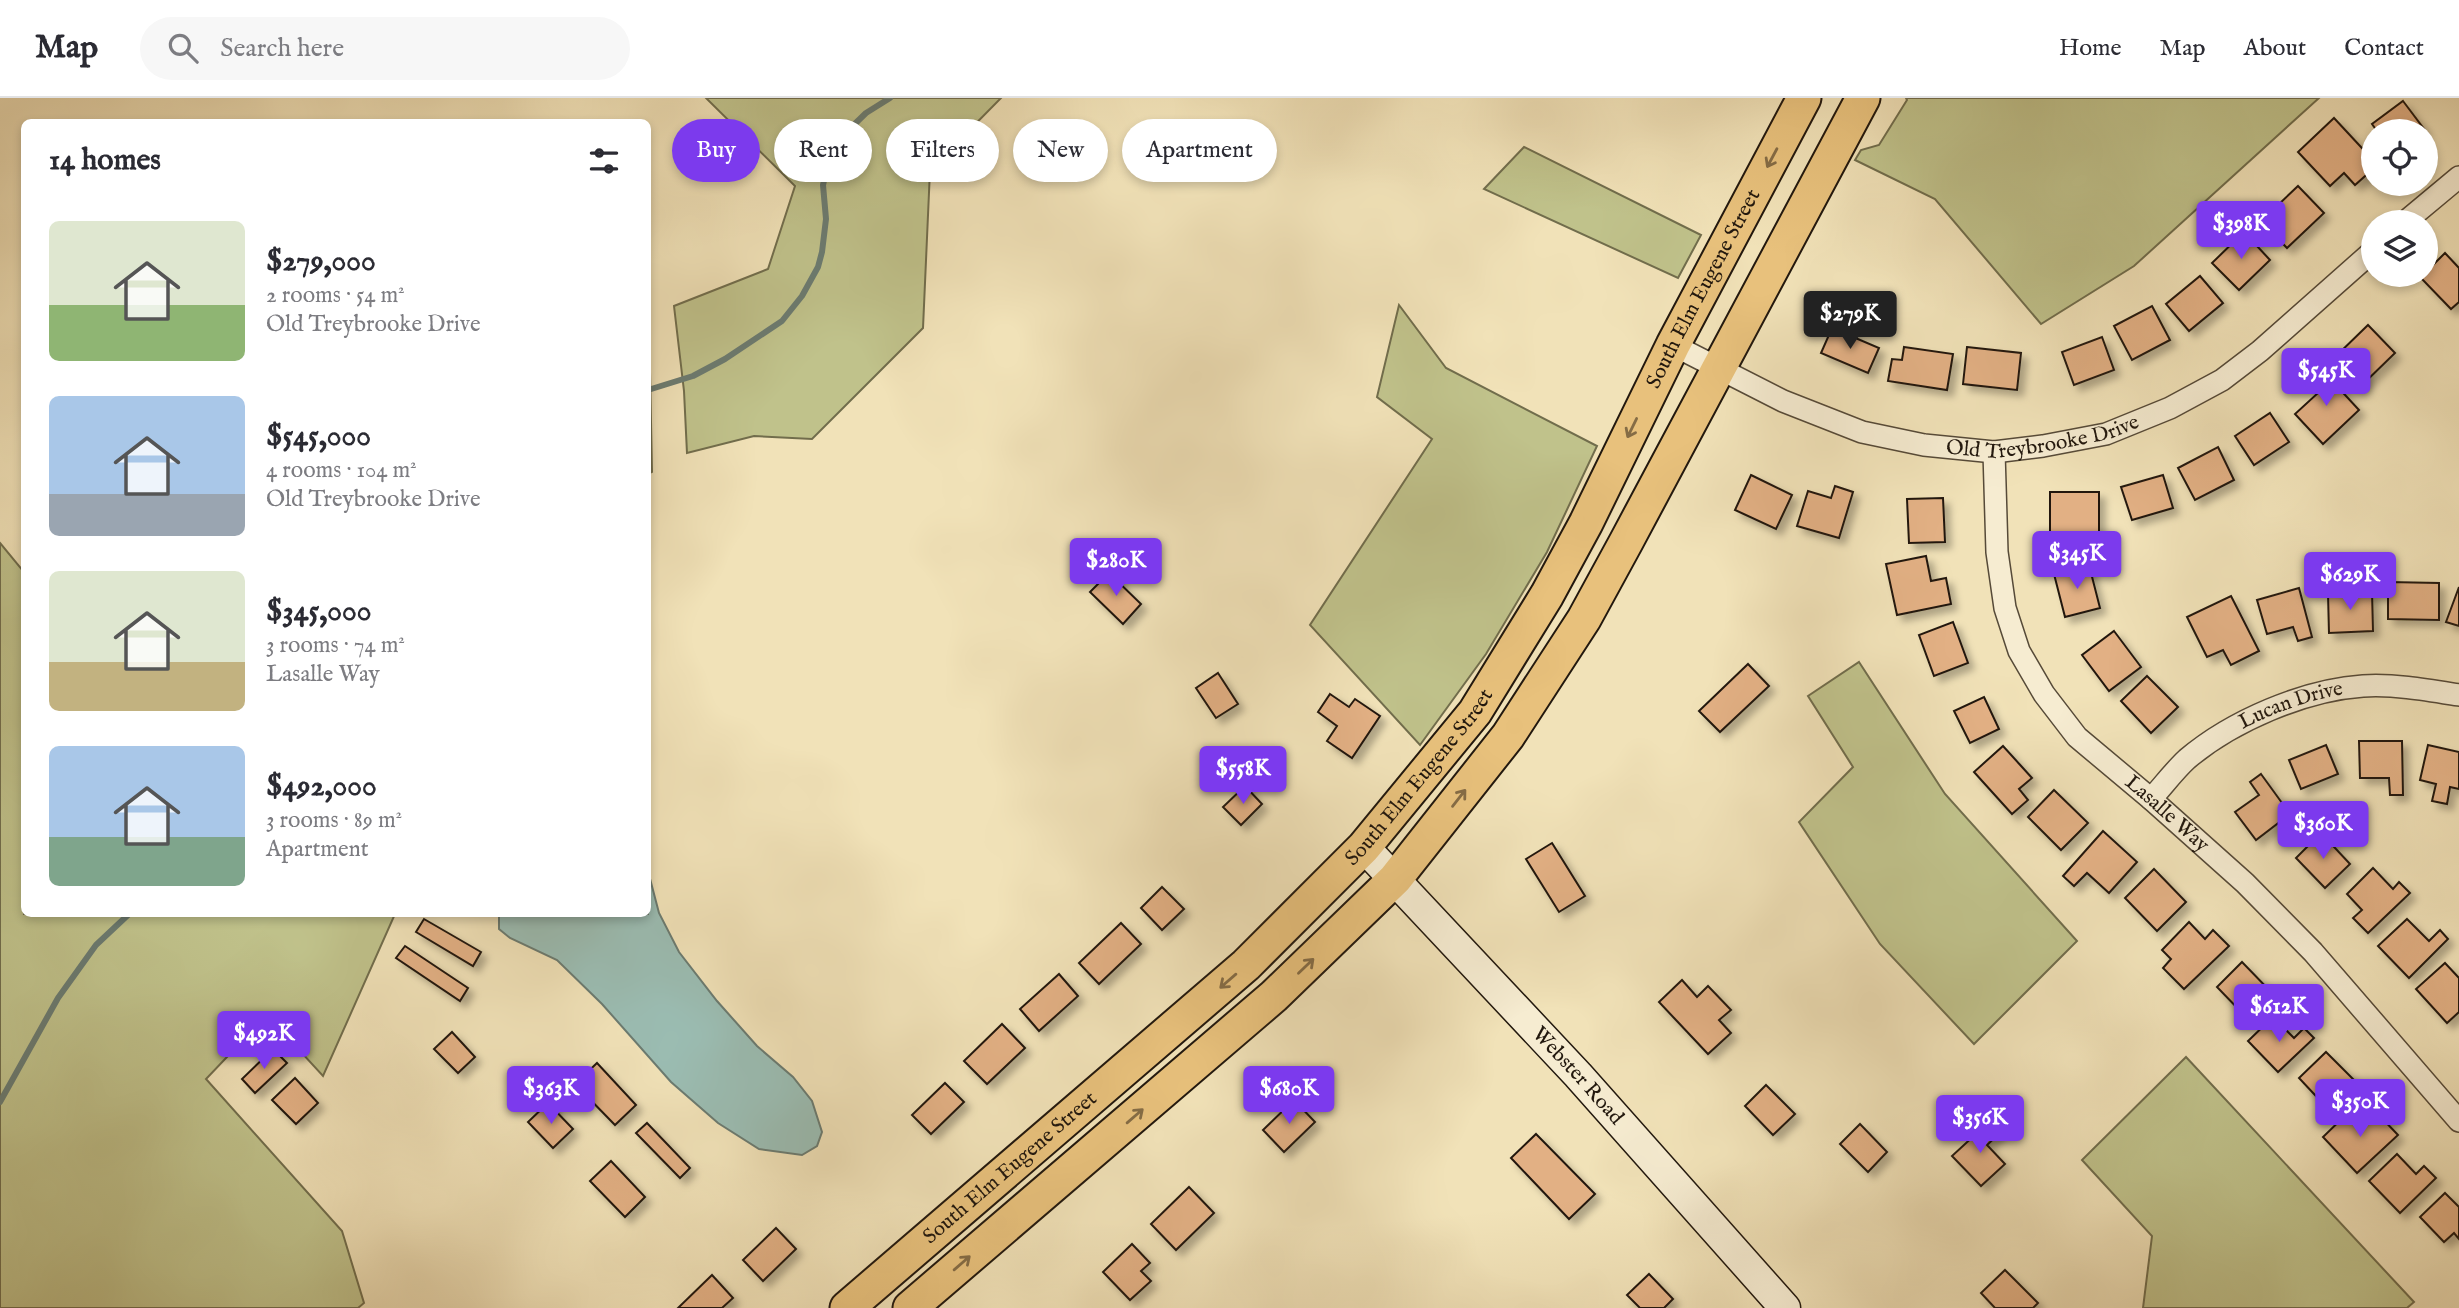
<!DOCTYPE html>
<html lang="en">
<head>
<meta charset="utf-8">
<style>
  body { margin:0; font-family:"IM FELL English",serif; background:#f7f7f7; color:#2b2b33; height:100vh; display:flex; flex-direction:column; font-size:26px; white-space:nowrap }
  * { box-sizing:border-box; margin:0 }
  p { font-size:23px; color:#7c7c81 }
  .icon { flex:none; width:38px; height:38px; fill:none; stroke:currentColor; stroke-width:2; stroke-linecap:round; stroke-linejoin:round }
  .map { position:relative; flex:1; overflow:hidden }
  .sheet { position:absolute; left:21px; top:21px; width:630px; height:798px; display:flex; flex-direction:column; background:#fff; border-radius:10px; box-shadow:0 4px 10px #0003 }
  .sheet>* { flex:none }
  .guide { position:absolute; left:672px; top:21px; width:665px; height:63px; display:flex; gap:14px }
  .controls { position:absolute; left:2361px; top:21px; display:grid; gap:14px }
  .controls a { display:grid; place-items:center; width:77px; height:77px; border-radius:50%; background:#fff; box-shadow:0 4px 10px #0003; font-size:35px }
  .price { position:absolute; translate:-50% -60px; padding:0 16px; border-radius:7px; background:#7c3aed; color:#fff; font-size:23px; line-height:46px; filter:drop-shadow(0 2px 4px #0008) }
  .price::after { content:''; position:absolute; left:50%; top:42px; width:21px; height:16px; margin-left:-10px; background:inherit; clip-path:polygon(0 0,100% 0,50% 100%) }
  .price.on { background:#222; color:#fff }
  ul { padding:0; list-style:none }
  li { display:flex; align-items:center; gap:21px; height:175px; padding:0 28px }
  li span { display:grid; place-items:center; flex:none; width:196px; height:140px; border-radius:10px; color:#555 }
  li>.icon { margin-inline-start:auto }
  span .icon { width:84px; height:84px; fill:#fffc; stroke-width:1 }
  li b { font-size:30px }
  h2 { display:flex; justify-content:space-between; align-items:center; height:84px; padding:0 28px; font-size:30px }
  .chip { padding:0 24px; border-radius:32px; background:#fff; box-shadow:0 4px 10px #0003; font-size:24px; line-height:63px }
  .chip.on { background:#7c3aed; color:#fff }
  header { display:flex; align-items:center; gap:42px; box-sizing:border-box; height:98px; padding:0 35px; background:#fff; border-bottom:2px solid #e1e1e2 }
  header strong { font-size:33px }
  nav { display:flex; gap:38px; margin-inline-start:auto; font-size:24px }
  .search { width:490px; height:63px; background:#f7f7f7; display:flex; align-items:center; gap:18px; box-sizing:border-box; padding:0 24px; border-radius:38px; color:#7c7c81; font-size:26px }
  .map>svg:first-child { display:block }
  .green { fill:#c0c28b; stroke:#716d4c; stroke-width:2 }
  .water { fill:#9bbdb3; stroke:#6b7b71; stroke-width:2 }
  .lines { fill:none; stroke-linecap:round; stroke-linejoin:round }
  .stream { stroke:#6b7b71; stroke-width:6 }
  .building { fill:#e2b084; stroke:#22180e; stroke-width:2; filter:url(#shadow) }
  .street-casing { stroke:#564a38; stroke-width:24 }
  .secondary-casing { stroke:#22180e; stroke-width:33 }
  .primary-casing { stroke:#22180e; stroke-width:37 }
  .street { stroke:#f6ecd1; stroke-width:21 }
  .secondary { stroke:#f6ecd1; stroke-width:30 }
  .primary { stroke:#e8c17c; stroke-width:33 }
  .oneway { stroke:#856c45 }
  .labels { text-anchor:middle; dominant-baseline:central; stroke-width:5; stroke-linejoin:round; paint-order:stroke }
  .street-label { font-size:21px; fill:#22180e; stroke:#f6ecd1 }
</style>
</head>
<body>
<header>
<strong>Map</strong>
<div class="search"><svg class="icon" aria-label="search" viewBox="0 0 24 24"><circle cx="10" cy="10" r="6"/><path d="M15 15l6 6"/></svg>Search here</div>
<nav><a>Home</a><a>Map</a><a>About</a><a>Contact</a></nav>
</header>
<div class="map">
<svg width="2459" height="1210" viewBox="0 0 2459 1210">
  <defs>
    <filter id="shadow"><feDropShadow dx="6" dy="6" stdDeviation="3.5" flood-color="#0004"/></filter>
  </defs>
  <rect width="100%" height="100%" fill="#f1e2b8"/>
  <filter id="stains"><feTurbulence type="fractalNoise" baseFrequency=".00286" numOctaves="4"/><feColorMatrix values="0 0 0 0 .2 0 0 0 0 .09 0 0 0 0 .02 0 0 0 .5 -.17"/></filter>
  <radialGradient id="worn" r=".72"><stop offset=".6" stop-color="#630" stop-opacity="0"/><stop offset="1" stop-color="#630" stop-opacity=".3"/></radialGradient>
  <!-- green -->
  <g class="green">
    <path d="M706,0H1001L930,72L923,230L812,341L754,338L687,355L684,293L674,208L768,171L795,88Z"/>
    <path d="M1906,0H2319L2134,168L2041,226L1935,101L1855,62L1861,52L1879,47L1907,2Z"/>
    <path d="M1524,49L1701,137L1678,180L1484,91Z"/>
    <path d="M1399,207L1446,270L1597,348L1547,454L1486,556L1420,647L1310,527L1432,341L1377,299Z"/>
    <path d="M648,261L650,274L652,374L648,376Z"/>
    <path d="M0,445L24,474V816H395L323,978L267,917L206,981L342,1133L364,1205L358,1210H0Z"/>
    <path d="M1859,564L1945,696L2077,843L1974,946L1880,846L1799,724L1853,669L1808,598Z"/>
    <path d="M2186,959L2414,1204L2407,1210H2143L2152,1138L2082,1062Z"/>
  </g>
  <!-- water -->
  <path class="water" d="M648,773L659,815L679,854L717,903L757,948L793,979L812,1003L822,1034L817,1048L802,1057L759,1051L718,1025L671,984L602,906L557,862L510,840L499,831V816H648Z"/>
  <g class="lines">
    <!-- stream -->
    <g class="stream">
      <path d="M648,292L693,278L725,261L782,223L802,198L818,169L822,154L826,121L823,87L832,48L866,15L890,0"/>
      <path d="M0,1004L58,900L96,847L129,816"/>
    </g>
  </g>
  <!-- building -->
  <g class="building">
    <path d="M2403,3L2424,31L2422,33H2377L2372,26Z"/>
    <path d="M2334,20L2373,62V71L2355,87L2344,75L2330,88L2298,54Z"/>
    <path d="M2298,88L2324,115L2287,150L2261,123Z"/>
    <path d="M2244,134L2270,162L2239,192L2212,165Z"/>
    <path d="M2445,155L2459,170V204L2451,211L2420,179L2426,177V174Z"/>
    <path d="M2200,178L2223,205L2189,233L2166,206Z"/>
    <path d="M2152,208L2170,242L2132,262L2114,228Z"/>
    <path d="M2368,227L2395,255L2360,289L2333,261Z"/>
    <path d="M1832,230L1879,250L1868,275L1821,255Z"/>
    <path d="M2102,239L2114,272L2074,287L2062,254Z"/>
    <path d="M1904,249L1953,256L1947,292L1888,283L1892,261L1902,262Z"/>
    <path d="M1967,249L2021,255L2017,292L1963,286Z"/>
    <path d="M2321,271L2359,312L2323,346L2295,316L2318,295L2308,283Z"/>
    <path d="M2270,315L2289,344L2254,367L2235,338Z"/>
    <path d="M2218,349L2234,382L2195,402L2178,370Z"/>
    <path d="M1751,377L1792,397L1776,431L1735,412Z"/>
    <path d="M2163,377L2173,410L2132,422L2121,389Z"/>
    <path d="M1835,388L1853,394L1839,440L1797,428L1808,393L1831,400Z"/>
    <path d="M2050,394H2099V447H2067V438H2050Z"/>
    <path d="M1943,400L1945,444L1909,445L1907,401Z"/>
    <path d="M1926,458L1931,483L1946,480L1951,506L1897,517L1886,466Z"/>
    <path d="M2089,467L2100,510L2065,519L2054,476Z"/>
    <path d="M1109,475L1141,506L1123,526L1090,494Z"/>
    <path d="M2388,484L2439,485V522L2388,521Z"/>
    <path d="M2459,489V528L2446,524Z"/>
    <path d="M2299,490L2312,539L2298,543L2293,529L2267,536L2257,502Z"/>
    <path d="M2372,494L2373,533L2329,535L2328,496Z"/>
    <path d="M2231,498L2259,553L2231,567L2223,552L2207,559L2187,519Z"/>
    <path d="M1953,524L1968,565L1934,578L1919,537Z"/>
    <path d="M2114,533L2141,569L2109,593L2082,557Z"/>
    <path d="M1748,566L1769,588L1720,634L1699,613Z"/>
    <path d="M1218,575L1238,606L1216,620L1196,590Z"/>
    <path d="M2147,578L2178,609L2151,635L2121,603Z"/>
    <path d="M1330,596L1349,609L1355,601L1380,618L1352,660L1327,643L1337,628L1318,614Z"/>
    <path d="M1984,599L1999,631L1970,645L1954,613Z"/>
    <path d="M2359,643H2402L2403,697H2390L2389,680H2360Z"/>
    <path d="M2326,647L2338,676L2301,691L2289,662Z"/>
    <path d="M2428,647L2459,654V691L2450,689L2447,706L2432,703L2436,686L2420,682Z"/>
    <path d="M2003,648L2032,680L2019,691L2028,702L2012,716L1974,674Z"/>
    <path d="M2261,676L2290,716L2256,742L2235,714L2259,697L2250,684Z"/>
    <path d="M1245,688L1262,706L1241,727L1223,709Z"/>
    <path d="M2054,692L2088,725L2061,752L2028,719Z"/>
    <path d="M2103,733L2137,764L2109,795L2087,775L2074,788L2063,778Z"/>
    <path d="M2321,735L2350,766L2325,790L2296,760Z"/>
    <path d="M1552,745L1585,798L1559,814L1526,761Z"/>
    <path d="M2373,770L2393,791L2399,784L2410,795L2368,835L2353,820L2362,812L2347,796Z"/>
    <path d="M2154,771L2186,804L2157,833L2125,800Z"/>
    <path d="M1162,789L1184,811L1162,832L1141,810Z"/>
    <path d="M424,821L481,854L473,868L416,834Z"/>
    <path d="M2407,821L2429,843L2440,832L2448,841L2409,880L2378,848Z"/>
    <path d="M2189,824L2205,841L2213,832L2229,848L2184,891L2163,870L2171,861L2162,852Z"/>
    <path d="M1121,825L1141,846L1099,886L1079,865Z"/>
    <path d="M405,848L468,890L460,903L396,860Z"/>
    <path d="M2242,864L2272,895L2247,920L2217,889Z"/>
    <path d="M2445,865L2459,880V914L2447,925L2416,891Z"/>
    <path d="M1059,876L1078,898L1039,933L1020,911Z"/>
    <path d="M1682,882L1697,899L1708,888L1731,912L1719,922L1731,935L1708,956L1659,904Z"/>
    <path d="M2273,919L2294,940L2304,930L2314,940L2278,974L2248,943Z"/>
    <path d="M1002,926L1025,950L987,986L964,963Z"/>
    <path d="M452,934L475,959L458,975L434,951Z"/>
    <path d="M273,951L287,965L255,995L242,981Z"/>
    <path d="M2326,954L2358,986L2330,1013L2299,980Z"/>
    <path d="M597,965L636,1007L615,1027L575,986Z"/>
    <path d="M295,980L318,1005L296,1026L272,1002Z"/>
    <path d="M945,985L964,1004L931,1036L912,1017Z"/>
    <path d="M1766,987L1795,1016L1773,1037L1745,1008Z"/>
    <path d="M1294,1002L1315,1024L1284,1054L1263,1032Z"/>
    <path d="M548,1005L573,1031L553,1050L528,1024Z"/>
    <path d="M2353,1010L2367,1025L2377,1015L2398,1037L2357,1075L2323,1039Z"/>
    <path d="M1990,1023L2000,1035L1987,1047L2005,1066L1981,1088L1952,1058Z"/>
    <path d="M647,1025L690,1070L680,1080L636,1035Z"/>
    <path d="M1860,1026L1887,1054L1868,1074L1840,1046Z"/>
    <path d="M1536,1036L1595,1096L1569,1121L1511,1060Z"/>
    <path d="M2397,1056L2416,1076L2424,1068L2436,1080L2400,1115L2369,1083Z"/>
    <path d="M611,1063L645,1099L625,1119L590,1083Z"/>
    <path d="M1189,1089L1214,1115L1176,1152L1151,1126Z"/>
    <path d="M2445,1095L2459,1109V1141L2454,1135L2444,1144L2420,1119Z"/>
    <path d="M776,1130L796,1151L763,1183L743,1162Z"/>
    <path d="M1132,1146L1150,1165L1141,1173L1151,1183L1130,1202L1103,1174Z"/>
    <path d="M2005,1172L2038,1205L2033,1210H1995L1981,1195Z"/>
    <path d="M1649,1176L1673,1201L1664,1210H1640L1627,1197Z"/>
    <path d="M712,1177L733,1200L722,1210H678Z"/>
  </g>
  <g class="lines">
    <defs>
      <g id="street">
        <path d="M2405,124L2459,79"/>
        <path id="s1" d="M1673,247L1783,303L1862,334L1924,347L1994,354L2043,348L2106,336L2170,310L2222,282L2260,253L2373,153"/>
        <path id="s2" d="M1994,354L1997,454L2005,510L2019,553L2044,596L2077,639L2151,701L2245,785L2313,854L2459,1023"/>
        <path id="s3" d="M2151,701C2163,688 2174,673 2187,661C2232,623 2304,592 2363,588C2395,586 2428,592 2459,597"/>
      </g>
      <g id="secondary">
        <path id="s4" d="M1364,749L1578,977L1785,1210"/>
      </g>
      <g id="primary">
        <path id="s5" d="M847,1210L1246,867L1364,749L1475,614L1547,497L1586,425L1673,247L1804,0"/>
        <path d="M910,1210L1274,898L1395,781L1508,638L1584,521L1626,444L1863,0"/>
      </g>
    </defs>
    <!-- street casing -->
    <use href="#street" class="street-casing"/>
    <!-- secondary casing -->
    <use href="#secondary" class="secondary-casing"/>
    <!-- primary casing -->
    <use href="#primary" class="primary-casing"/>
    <!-- street -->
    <use href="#street" class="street"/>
    <!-- secondary -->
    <use href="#secondary" class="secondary"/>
    <!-- primary -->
    <use href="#primary" class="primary"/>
  </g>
  <!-- one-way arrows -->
  <defs><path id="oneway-shaft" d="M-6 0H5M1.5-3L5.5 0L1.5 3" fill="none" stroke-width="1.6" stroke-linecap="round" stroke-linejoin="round" transform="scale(1.75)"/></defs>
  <g class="oneway">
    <use href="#oneway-shaft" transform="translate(1772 60) rotate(118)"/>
    <use href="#oneway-shaft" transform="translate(1632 330) rotate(116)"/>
    <use href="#oneway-shaft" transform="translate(1459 700) rotate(-52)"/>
    <use href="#oneway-shaft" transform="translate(1306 868) rotate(-44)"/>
    <use href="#oneway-shaft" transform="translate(1228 883) rotate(139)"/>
    <use href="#oneway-shaft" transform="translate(1135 1018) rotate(-41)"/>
    <use href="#oneway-shaft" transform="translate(962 1165) rotate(-41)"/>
  </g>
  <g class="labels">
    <!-- street labels -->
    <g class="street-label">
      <text stroke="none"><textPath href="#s5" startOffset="1349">South Elm Eugene Street</textPath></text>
      <text stroke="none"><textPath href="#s1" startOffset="392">Old Treybrooke Drive</textPath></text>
      <text stroke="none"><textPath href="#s3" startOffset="172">Lucan Drive</textPath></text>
      <text stroke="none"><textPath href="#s5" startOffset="782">South Elm Eugene Street</textPath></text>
      <text stroke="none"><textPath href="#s2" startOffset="424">Lasalle Way</textPath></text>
      <text stroke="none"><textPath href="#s4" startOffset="313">Webster Road</textPath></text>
      <text stroke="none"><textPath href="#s5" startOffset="215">South Elm Eugene Street</textPath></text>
    </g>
  </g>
  <rect width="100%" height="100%" filter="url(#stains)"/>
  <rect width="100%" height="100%" fill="url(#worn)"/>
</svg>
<div class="controls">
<a><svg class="icon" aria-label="locate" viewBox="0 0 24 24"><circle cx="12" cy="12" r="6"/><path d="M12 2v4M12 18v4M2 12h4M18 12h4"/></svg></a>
<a><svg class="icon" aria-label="layers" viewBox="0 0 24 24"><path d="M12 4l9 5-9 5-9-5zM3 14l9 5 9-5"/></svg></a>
</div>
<b class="price" style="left:2241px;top:163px">$398K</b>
<b class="price on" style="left:1850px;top:253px">$279K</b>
<b class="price" style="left:2326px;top:310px">$545K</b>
<b class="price" style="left:2077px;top:493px">$345K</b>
<b class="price" style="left:1116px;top:500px">$280K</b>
<b class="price" style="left:2350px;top:514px">$629K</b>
<b class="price" style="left:1243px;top:708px">$558K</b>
<b class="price" style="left:2323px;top:763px">$360K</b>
<b class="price" style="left:2279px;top:946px">$612K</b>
<b class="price" style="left:264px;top:973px">$492K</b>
<b class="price" style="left:551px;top:1028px">$363K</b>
<b class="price" style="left:1289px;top:1028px">$680K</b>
<b class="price" style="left:2360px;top:1041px">$350K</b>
<b class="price" style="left:1980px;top:1057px">$356K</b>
<div class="guide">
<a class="chip on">Buy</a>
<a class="chip">Rent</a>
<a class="chip">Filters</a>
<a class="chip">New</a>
<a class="chip">Apartment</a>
</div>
<section class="sheet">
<h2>14 homes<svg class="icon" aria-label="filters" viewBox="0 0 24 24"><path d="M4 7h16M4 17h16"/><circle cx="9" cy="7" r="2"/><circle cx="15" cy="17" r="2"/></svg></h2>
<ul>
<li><span style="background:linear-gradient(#dfe7d0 60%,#8fb573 0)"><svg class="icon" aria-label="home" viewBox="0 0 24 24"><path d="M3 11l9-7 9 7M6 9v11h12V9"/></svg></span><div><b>$279,000</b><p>2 rooms · 54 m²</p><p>Old Treybrooke Drive</p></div></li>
<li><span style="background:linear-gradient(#a9c7e8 70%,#9aa5b1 0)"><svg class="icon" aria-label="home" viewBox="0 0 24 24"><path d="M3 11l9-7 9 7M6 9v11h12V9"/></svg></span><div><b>$545,000</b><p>4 rooms · 104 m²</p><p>Old Treybrooke Drive</p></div></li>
<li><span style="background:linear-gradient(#dfe7d0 65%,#c2b280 0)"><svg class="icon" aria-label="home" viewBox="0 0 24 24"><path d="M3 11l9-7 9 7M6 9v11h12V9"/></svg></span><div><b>$345,000</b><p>3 rooms · 74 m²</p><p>Lasalle Way</p></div></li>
<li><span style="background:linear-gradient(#a9c7e8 65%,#7fa58c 0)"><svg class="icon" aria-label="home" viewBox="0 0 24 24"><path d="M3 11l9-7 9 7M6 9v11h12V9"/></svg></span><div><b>$492,000</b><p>3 rooms · 89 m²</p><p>Apartment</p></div></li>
</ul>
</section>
</div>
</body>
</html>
